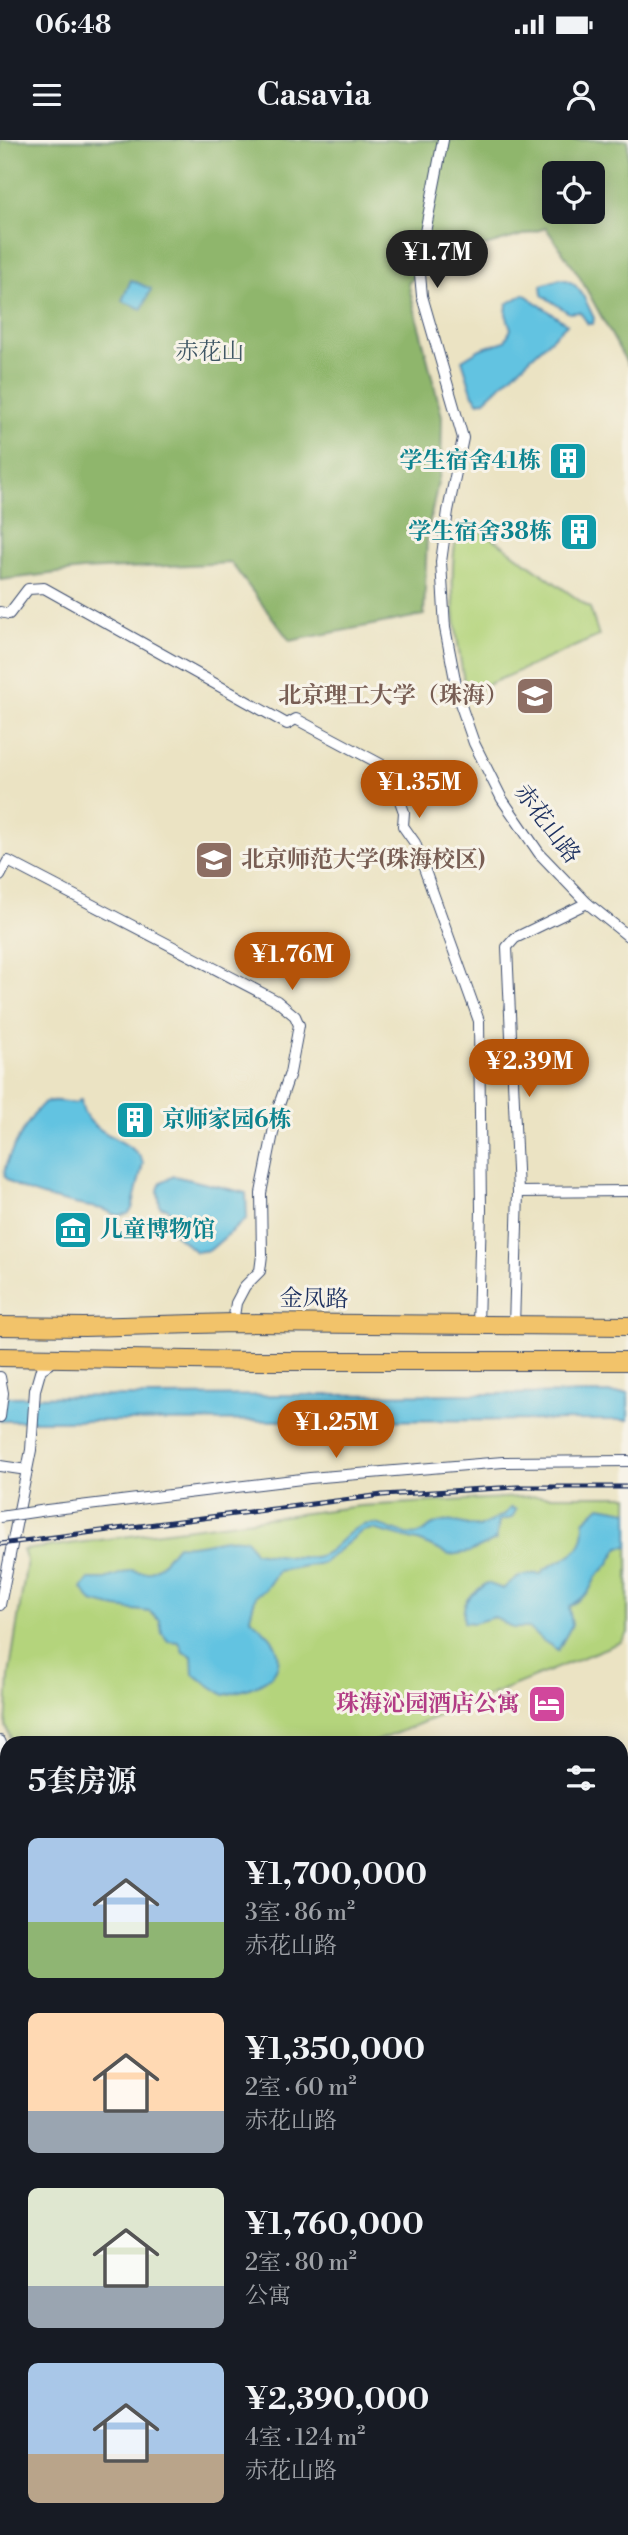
<!DOCTYPE html>
<html lang="zh">
<head>
<meta charset="utf-8">
<style>
  body { margin:0; font-family:"Libre Bodoni","Noto Serif SC",serif; background:#20242c; color:#f1f3f6; height:100vh; display:flex; flex-direction:column; font-size:26px; white-space:nowrap }
  * { box-sizing:border-box; margin:0 }
  p { font-size:23px; color:#9ea1a6 }
  .icon { flex:none; width:38px; height:38px; fill:none; stroke:currentColor; stroke-width:2; stroke-linecap:round; stroke-linejoin:round }
  .map { position:relative; flex:1; overflow:hidden }
  .details { position:absolute; left:0px; top:1596px; width:628px; height:800px; display:flex; flex-direction:column; background:#171b24; border-radius:21px 21px 0 0; box-shadow:0 4px 18px #0003 }
  .details>* { flex:none }
  .fabs { position:absolute; left:542px; top:21px; display:grid; gap:14px }
  .fabs a { display:grid; place-items:center; width:63px; height:63px; border-radius:10px; background:#171b24; box-shadow:0 4px 18px #0003; font-size:35px }
  .price { position:absolute; translate:-50% -60px; padding:0 16px; border-radius:24px; background:#b45309; color:#fff; font-size:23px; line-height:46px; filter:drop-shadow(0 2px 4px #0008) }
  .price::after { content:''; position:absolute; left:50%; top:42px; width:21px; height:16px; margin-left:-10px; background:inherit; clip-path:polygon(0 0,100% 0,50% 100%) }
  .price.selected { background:#222; color:#fff }
  ul { padding:0; list-style:none }
  li { display:flex; align-items:center; gap:21px; height:175px; padding:0 28px }
  li span { display:grid; place-items:center; flex:none; width:196px; height:140px; border-radius:10px; color:#555 }
  li>.icon { margin-inline-start:auto }
  span .icon { width:84px; height:84px; fill:#fffc; stroke-width:1 }
  li b { font-size:30px }
  h2 { display:flex; justify-content:space-between; align-items:center; height:84px; padding:0 28px; font-size:30px }
  .status { display:flex; justify-content:space-between; align-items:center; height:49px; padding:0 35px; background:#171b24; direction:ltr }
  .status svg { height:19px; fill:currentColor }
  header { display:flex; justify-content:space-between; align-items:center; height:91px; padding:0 28px; background:#171b24; font-size:32px; font-weight:700 }
  .map>svg:first-child { display:block }
  .green { fill:#b4d47c; stroke:#68826d; stroke-width:2 }
  .forest { fill:#8fb66c; stroke:#557265; stroke-width:2; fill-rule:evenodd }
  .water { fill:#62c3e1; stroke:#3e79a0; stroke-width:2 }
  .lines { fill:none; stroke-linecap:round; stroke-linejoin:round }
  .street-casing { stroke:#3a4a6d; stroke-width:12 }
  .highway-casing { stroke:#3a4a6d; stroke-width:20 }
  .street { stroke:#fff; stroke-width:10 }
  .highway { stroke:#f2c36a; stroke-width:18 }
  .rail-casing { stroke:#1b2f5e; stroke-width:5 }
  .rail { stroke:#f7f3e8; stroke-width:2.5; stroke-dasharray:8; stroke-linecap:butt }
  .street-bridge-casing { stroke:#3a4a6d; stroke-width:12; stroke-linecap:butt }
  .street-bridge { stroke:#fff; stroke-width:10 }
  .labels { text-anchor:middle; dominant-baseline:central; stroke-width:6; stroke-linejoin:round; paint-order:stroke }
  .park-label { font-size:23px; fill:#415866; stroke:#f7f3e8 }
  .culture-label { font-size:23px; font-weight:bold; fill:#0d838f; stroke:#f7f3e8; text-anchor:end }
  .education-label { font-size:23px; font-weight:bold; fill:#785e54; stroke:#f7f3e8; text-anchor:end }
  .street-label { font-size:23px; fill:#1b2f5e; stroke:#f7f3e8 }
  .hotel-label { font-size:23px; font-weight:bold; fill:#b23c85; stroke:#f7f3e8; text-anchor:end }
</style>
</head>
<body>
<div class="status"><b>06:48</b><svg viewBox="0 0 49 12"><path d="M0 12V9h3v3zM5 12V6h3v6zM10 12V3h3v9zM15 12V0h3v12zM26 1h20v11H26zM47 4h2v5h-2z"/></svg></div>
<header><svg class="icon" aria-label="menu" viewBox="0 0 24 24"><path d="M4 6h16M4 12h16M4 18h16"/></svg>Casavia<svg class="icon" aria-label="person" viewBox="0 0 24 24"><circle cx="12" cy="8" r="4"/><path d="M4 21q1-7 8-7t8 7"/></svg></header>
<div class="map">
<svg width="628" height="2395" viewBox="0 0 628 2395">
  <rect width="100%" height="100%" fill="#f7f3e8"/>
  <filter id="ink" filterUnits="userSpaceOnUse"><feTurbulence type="fractalNoise" baseFrequency=".0143" numOctaves="2"/><feDisplacementMap in="SourceGraphic" scale="14" xChannelSelector="R" yChannelSelector="G"/><feConvolveMatrix kernelMatrix="1 2 1 2 8 2 1 2 1" color-interpolation-filters="sRGB"/></filter>
  <filter id="wash" filterUnits="userSpaceOnUse"><feTurbulence type="fractalNoise" baseFrequency=".00686" numOctaves="4" result="noise"/><feDisplacementMap in="SourceGraphic" scale="28" xChannelSelector="R" yChannelSelector="G"/><feGaussianBlur stdDeviation="1.57" result="paint"/><feColorMatrix in="noise" values="0 0 0 0 0 0 0 0 0 0 0 0 0 0 0 0 0 1.4 0 .05"/><feComposite in="paint" operator="in"/></filter>
  <g filter="url(#wash)">
    <rect width="100%" height="100%" fill="#ebe3c3"/>
    <!-- green -->
    <g class="green">
      <path d="M459,384L481,390L590,468L599,496L466,554C457,499 445,439 459,384Z"/>
      <path d="M538,1356H628V1493L621,1502L372,1603H13L6,1587L9,1536L27,1421L23,1410L360,1366Z"/>
      <path d="M628,1887V2035L621,2038V1890Z"/>
      <path d="M376,2389H488L486,2395H380Z"/>
    </g>
    <!-- forest -->
    <path class="forest" d="M0,0H628V225L578,134L546,88L431,122L408,143L442,276L441,328L427,395L424,475L290,501L231,423L82,430L0,440ZM555,33H593V72H555Z"/>
    <!-- water -->
    <g class="water">
      <path d="M560,139C580,140 586,163 594,178L593,184H588L580,172L569,173L542,155L541,145Z"/>
      <path d="M131,140L151,149L142,169L122,161Z"/>
      <path d="M524,154L567,184L485,260L479,262L473,255L462,220L480,209L505,201L511,189L506,174L507,164Z"/>
      <path d="M81,959C81,995 137,999 143,1023L132,1069L128,1074C125,1074 121,1076 117,1075C112,1075 108,1070 102,1069C82,1066 17,1054 5,1037C0,1025 33,971 44,963C52,958 68,963 76,963Z"/>
      <path d="M174,1036L246,1053L247,1078L210,1110L196,1112L171,1091V1074L167,1068L160,1067L158,1050L161,1042Z"/>
      <path d="M628,1253V1280L0,1281V1257Z"/>
      <path d="M600,1366L628,1371V1406L619,1407L608,1425L596,1437L588,1453L569,1467L572,1485L558,1510L542,1500L529,1488H513L494,1477L474,1483L464,1482C462,1458 469,1456 487,1443L503,1449C515,1437 523,1433 541,1434L545,1429C571,1414 585,1414 584,1381Z"/>
      <path d="M511,1367L516,1370L512,1378L499,1381L496,1400L470,1412L449,1415L421,1402L373,1389L362,1391L323,1423L278,1431L265,1450L256,1455L250,1477C256,1485 268,1492 273,1501C294,1538 251,1549 224,1555L193,1534L192,1516L183,1512L179,1502L168,1501L162,1493L160,1481L150,1472L117,1468L92,1462L82,1448L89,1439H105L132,1430C155,1439 163,1421 177,1405C201,1408 223,1394 247,1400L254,1412C269,1414 305,1420 319,1416C338,1411 350,1382 373,1384C388,1385 404,1398 419,1394C424,1393 428,1387 433,1385C450,1377 462,1385 479,1387L504,1375Z"/>
    </g>
  </g>
  <g filter="url(#ink)">
    <g class="lines">
      <defs>
        <g id="street">
          <path d="M443,0L419,123L422,156L463,298L448,371L441,422L445,488L459,560L474,603L502,659L539,713L587,763L628,796"/>
          <path d="M0,472L9,474L28,449L44,448L287,584L296,579L388,628L404,672L403,686L415,703L479,881L481,1070L478,1186"/>
          <path d="M0,736L8,721L277,861L295,876L299,885L290,933L278,968L261,1053L262,1115L260,1131L245,1146L236,1163L233,1183"/>
          <path d="M518,1052L628,1051"/>
          <path d="M514,1186L518,1052L507,807L515,798L587,763"/>
          <path d="M0,1237L3,1253L0,1277"/>
          <path d="M0,1326L27,1330"/>
          <path d="M47,1370L310,1338L503,1322L628,1321"/>
          <path d="M0,1465L31,1310L35,1250L41,1229L54,1221"/>
          <path d="M0,1601L7,1618"/>
          <path d="M0,1633L7,1649"/>
          <path d="M621,1793L628,1788"/>
          <path d="M0,2053L7,2055"/>
          <path d="M621,2168L628,2166"/>
          <path d="M348,2389L350,2395"/>
          <path d="M364,2389L367,2395"/>
          <path d="M561,2395L562,2389"/>
        </g>
        <g id="highway">
          <path d="M0,1186L84,1187L233,1183L628,1186"/>
          <path d="M0,1217L252,1221H628"/>
        </g>
      </defs>
      <!-- street casing -->
      <use href="#street" class="street-casing"/>
      <!-- highway casing -->
      <use href="#highway" class="highway-casing"/>
      <!-- street -->
      <use href="#street" class="street"/>
      <!-- highway -->
      <use href="#highway" class="highway"/>
      <defs>
        <path id="rail" d="M0,1404L382,1355L517,1347H628"/>
      </defs>
      <!-- rail casing -->
      <use href="#rail" class="rail-casing"/>
      <!-- rail -->
      <use href="#rail" class="rail"/>
      <defs>
        <path id="street-bridge" d="M0,1377L47,1370"/>
      </defs>
      <!-- street-bridge casing -->
      <use href="#street-bridge" class="street-bridge-casing"/>
      <!-- street-bridge -->
      <use href="#street-bridge" class="street-bridge"/>
    </g>
  </g>
  <!-- icons -->
  <defs>
    <symbol id="building-square" viewBox="-11 -11 22 22"><rect x="-9" y="-9" width="18" height="18" rx="4" fill="#0f9aa8" stroke="#f7f3e8"/><path d="M-4-6H4V6H1V3H-1V6H-4ZM-2.5-4.3h1.7v1.8h-1.7ZM.8-4.3h1.7v1.8H.8ZM-2.5-1h1.7V.8h-1.7ZM.8-1h1.7V.8H.8Z" fill="#fff"/></symbol>
    <symbol id="university-square" viewBox="-11 -11 22 22"><rect x="-9" y="-9" width="18" height="18" rx="4" fill="#8d6e63" stroke="#f7f3e8"/><path d="M0-5L7-2L0 1L-7-2ZM-4 1L0 2.5L4 1V4Q0 6-4 4Z" fill="#fff"/></symbol>
    <symbol id="museum-square" viewBox="-11 -11 22 22"><rect x="-9" y="-9" width="18" height="18" rx="4" fill="#0f9aa8" stroke="#f7f3e8"/><path d="M0-6L6-3V-2H-6V-3ZM-5-1h2V3h-2ZM-1-1h2V3h-2ZM3-1h2V3H3ZM-6 4H6V6H-6Z" fill="#fff"/></symbol>
    <symbol id="hotel-square" viewBox="-11 -11 22 22"><rect x="-9" y="-9" width="18" height="18" rx="4" fill="#d1479c" stroke="#f7f3e8"/><path d="M-6-4.5h1.5V1H6V5H4.5V3h-9V5H-6ZM-4 0a1.8 1.8 0 1 1 3.6 0ZM.5 0V-2.5h3Q6-2.5 6 0Z" fill="#fff"/></symbol>
  </defs>
  <g fill-rule="evenodd">
    <use href="#building-square" x="546" y="299" width="44" height="44"/>
    <use href="#building-square" x="557" y="370" width="44" height="44"/>
    <use href="#university-square" x="513" y="534" width="44" height="44"/>
    <use href="#university-square" x="192" y="698" width="44" height="44"/>
    <use href="#building-square" x="113" y="958" width="44" height="44"/>
    <use href="#museum-square" x="51" y="1068" width="44" height="44"/>
    <use href="#hotel-square" x="525" y="1542" width="44" height="44"/>
  </g>
  <g class="labels">
    <!-- park labels -->
    <g class="park-label">
      <text x="210" y="212">赤花山</text>
    </g>
    <!-- culture labels -->
    <g class="culture-label">
      <text x="541" y="321">学生宿舍41栋</text>
      <text x="552" y="392">学生宿舍38栋</text>
      <text x="162" y="980" text-anchor="start">京师家园6栋</text>
      <text x="100" y="1090" text-anchor="start">儿童博物馆</text>
    </g>
    <!-- education labels -->
    <g class="education-label">
      <text x="508" y="556">北京理工大学（珠海）</text>
      <text x="241" y="720" text-anchor="start">北京师范大学(珠海校区)</text>
    </g>
    <!-- street labels -->
    <g class="street-label">
      <text transform="translate(547 684) rotate(53)">赤花山路</text>
      <text transform="translate(314 1159) rotate(1)">金凤路</text>
    </g>
    <!-- hotel labels -->
    <g class="hotel-label">
      <text x="520" y="1564">珠海沁园酒店公寓</text>
    </g>
  </g>
</svg>
<div class="fabs">
<a><svg class="icon" aria-label="locate" viewBox="0 0 24 24"><circle cx="12" cy="12" r="6"/><path d="M12 2v4M12 18v4M2 12h4M18 12h4"/></svg></a>
</div>
<b class="price selected" style="left:437px;top:150px">¥1.7M</b>
<b class="price" style="left:419px;top:680px">¥1.35M</b>
<b class="price" style="left:292px;top:852px">¥1.76M</b>
<b class="price" style="left:529px;top:959px">¥2.39M</b>
<b class="price" style="left:336px;top:1320px">¥1.25M</b>
<section class="details">
<h2>5套房源<svg class="icon" aria-label="filters" viewBox="0 0 24 24"><path d="M4 7h16M4 17h16"/><circle cx="9" cy="7" r="2"/><circle cx="15" cy="17" r="2"/></svg></h2>
<ul>
<li><span style="background:linear-gradient(#a9c7e8 60%,#8fb573 0)"><svg class="icon" aria-label="home" viewBox="0 0 24 24"><path d="M3 11l9-7 9 7M6 9v11h12V9"/></svg></span><div><b>¥1,700,000</b><p>3室 · 86 m²</p><p>赤花山路</p></div></li>
<li><span style="background:linear-gradient(#ffd9b3 70%,#9aa5b1 0)"><svg class="icon" aria-label="home" viewBox="0 0 24 24"><path d="M3 11l9-7 9 7M6 9v11h12V9"/></svg></span><div><b>¥1,350,000</b><p>2室 · 60 m²</p><p>赤花山路</p></div></li>
<li><span style="background:linear-gradient(#dfe7d0 70%,#9aa5b1 0)"><svg class="icon" aria-label="home" viewBox="0 0 24 24"><path d="M3 11l9-7 9 7M6 9v11h12V9"/></svg></span><div><b>¥1,760,000</b><p>2室 · 80 m²</p><p>公寓</p></div></li>
<li><span style="background:linear-gradient(#a9c7e8 65%,#b9a48a 0)"><svg class="icon" aria-label="home" viewBox="0 0 24 24"><path d="M3 11l9-7 9 7M6 9v11h12V9"/></svg></span><div><b>¥2,390,000</b><p>4室 · 124 m²</p><p>赤花山路</p></div></li>
</ul>
</section>
</div>
</body>
</html>
